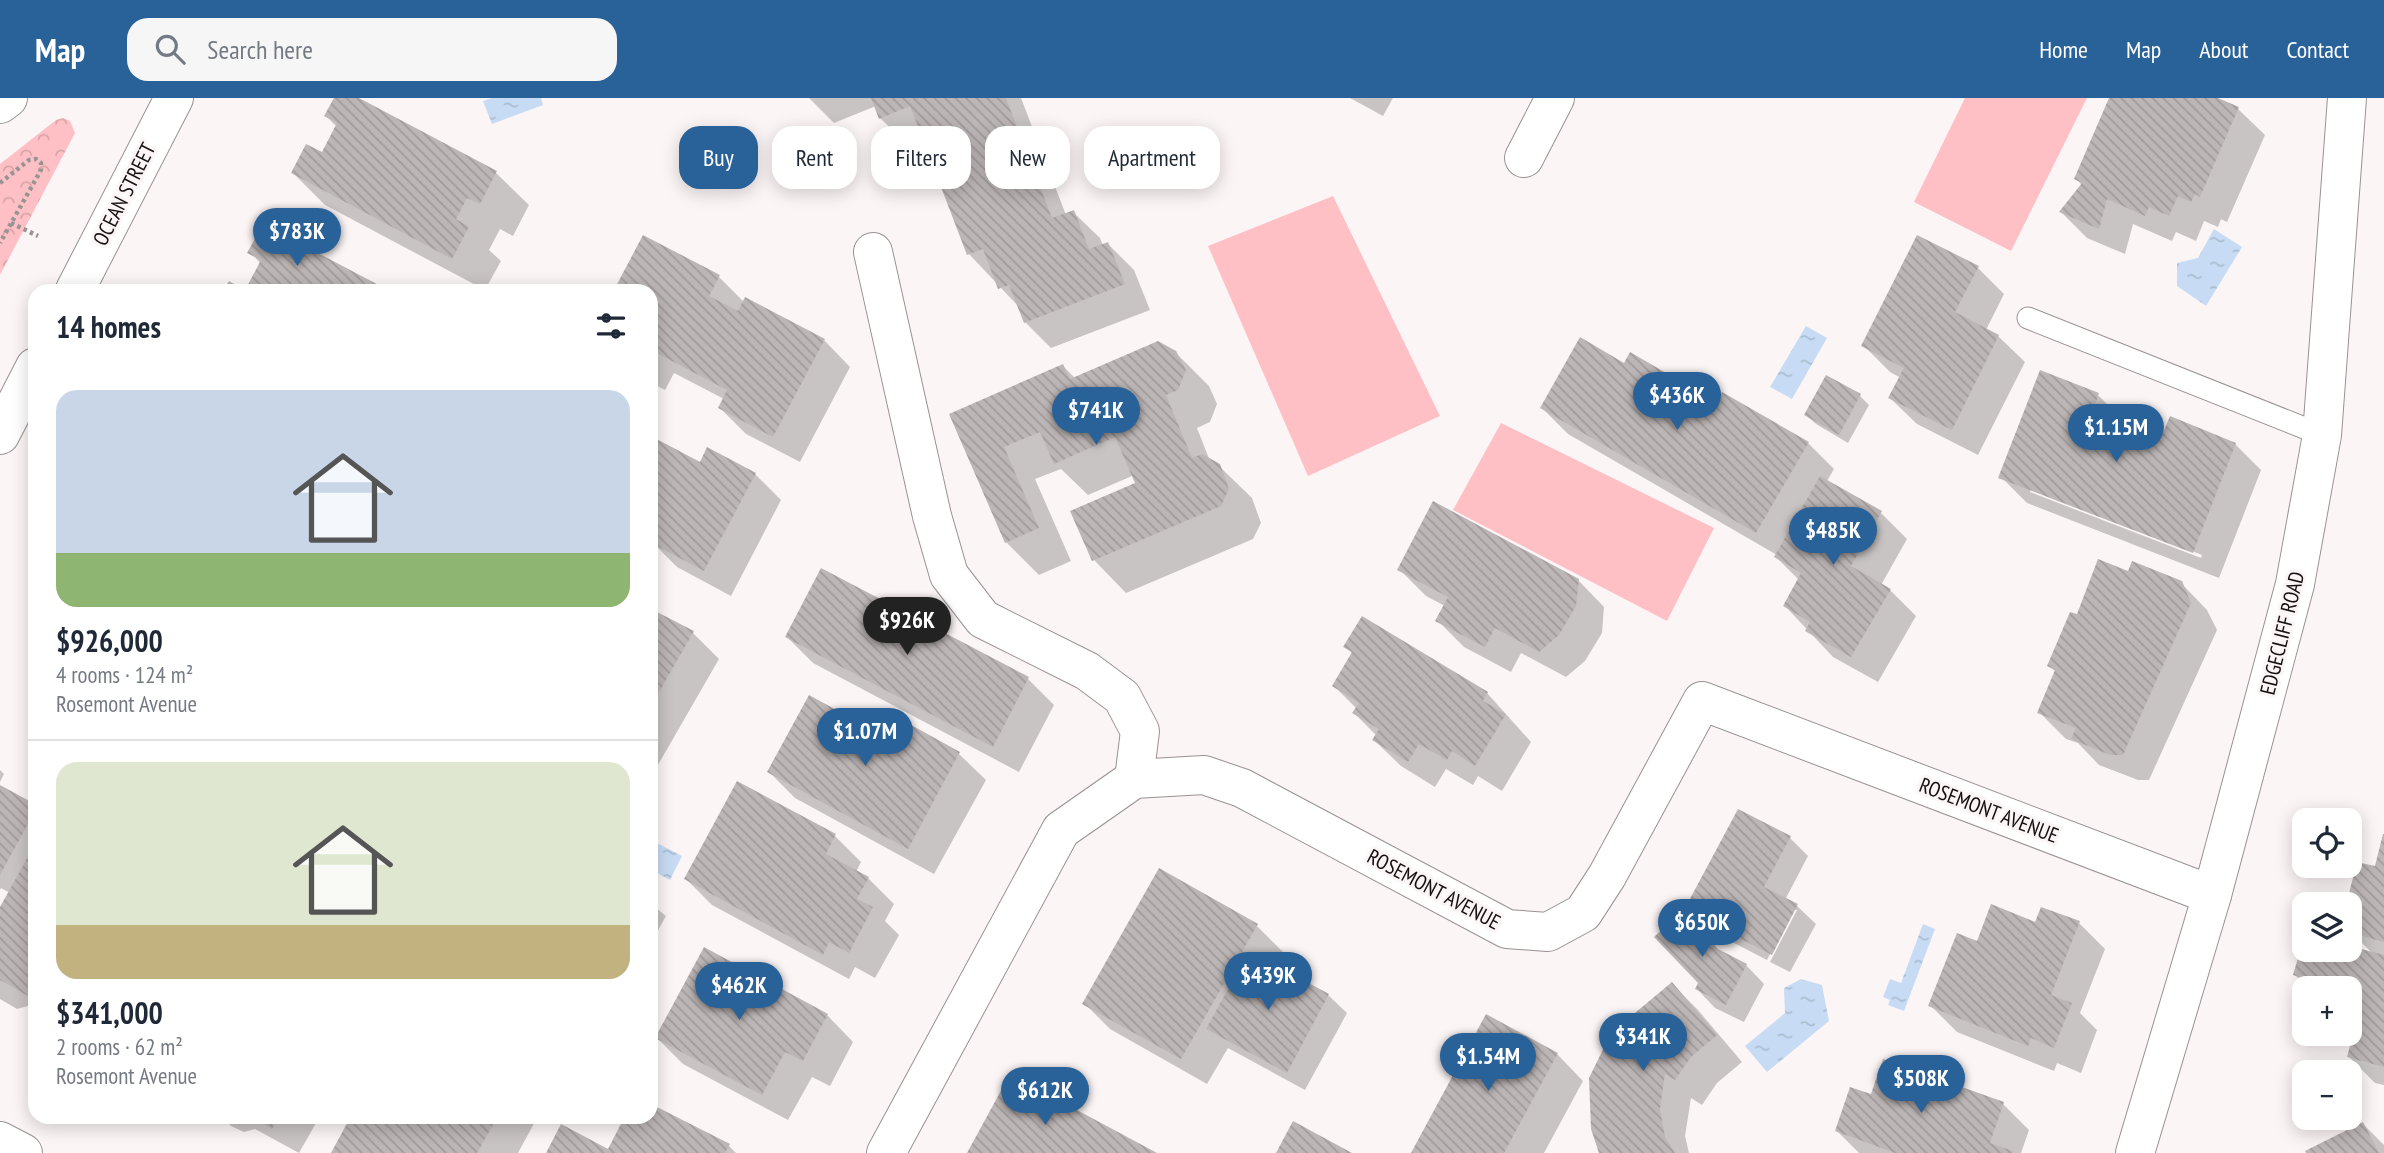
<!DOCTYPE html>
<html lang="en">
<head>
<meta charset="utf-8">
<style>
  body { margin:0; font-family:"PT Sans Narrow",sans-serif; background:#f6f6f7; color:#1f2937; height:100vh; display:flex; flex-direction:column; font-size:26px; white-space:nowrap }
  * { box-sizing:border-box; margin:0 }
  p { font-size:23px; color:#747a83 }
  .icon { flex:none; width:38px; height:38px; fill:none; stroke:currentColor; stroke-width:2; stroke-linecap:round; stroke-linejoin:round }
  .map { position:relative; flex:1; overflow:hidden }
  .drawer { position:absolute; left:28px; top:186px; width:630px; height:840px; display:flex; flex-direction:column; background:#fff; border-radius:21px; box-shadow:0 4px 18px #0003 }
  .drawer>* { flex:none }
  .guide { position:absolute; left:679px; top:28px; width:665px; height:63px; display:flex; gap:14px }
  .controls { position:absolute; left:2292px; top:710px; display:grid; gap:14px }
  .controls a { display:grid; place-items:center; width:70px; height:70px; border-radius:14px; background:#fff; box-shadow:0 4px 18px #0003; font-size:35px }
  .price { position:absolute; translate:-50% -60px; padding:0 16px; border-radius:24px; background:#296199; color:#fff; font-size:23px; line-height:46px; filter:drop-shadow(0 2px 4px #0008) }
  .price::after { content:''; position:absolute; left:50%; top:42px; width:21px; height:16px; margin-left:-10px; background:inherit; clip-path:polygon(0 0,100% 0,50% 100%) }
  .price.on { background:#222; color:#fff }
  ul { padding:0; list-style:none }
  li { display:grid; align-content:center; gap:14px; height:371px; padding:0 28px }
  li+li { border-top:2px solid #e0e1e3 }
  li span { display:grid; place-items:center; height:217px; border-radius:21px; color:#555 }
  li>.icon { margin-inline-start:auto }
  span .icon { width:126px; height:126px; fill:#fffc; stroke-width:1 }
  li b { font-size:30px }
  h2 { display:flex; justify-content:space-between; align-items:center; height:84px; padding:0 28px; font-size:30px }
  .tag { padding:0 24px; border-radius:21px; background:#fff; box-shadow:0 4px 18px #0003; font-size:24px; line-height:63px }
  .tag.on { background:#296199; color:#fff }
  header { display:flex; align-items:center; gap:42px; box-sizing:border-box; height:98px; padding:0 35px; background:#296199; color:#fff }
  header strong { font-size:33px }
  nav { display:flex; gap:38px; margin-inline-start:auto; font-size:24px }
  .search { width:490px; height:63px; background:#f6f6f7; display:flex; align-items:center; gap:18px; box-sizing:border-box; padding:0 24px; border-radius:21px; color:#747a83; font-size:26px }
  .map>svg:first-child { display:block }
  .park { fill:url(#park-crowns) }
  .pitch { fill:#fec0c5 }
  .water { fill:url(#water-ripples) }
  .shadow { fill:#0003; fill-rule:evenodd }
  .building { fill:url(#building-back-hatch) }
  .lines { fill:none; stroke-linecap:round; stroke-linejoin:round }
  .service-casing { stroke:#999292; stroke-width:23 }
  .minor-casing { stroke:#999292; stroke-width:40 }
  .tertiary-casing { stroke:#999292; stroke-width:40 }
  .secondary-casing { stroke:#999292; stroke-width:40 }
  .path { stroke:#999494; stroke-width:4.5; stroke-dasharray:3.5 3.5; stroke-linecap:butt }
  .service { stroke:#fff; stroke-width:21 }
  .minor { stroke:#fff; stroke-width:38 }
  .tertiary { stroke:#fff; stroke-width:38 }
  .secondary { stroke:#fff; stroke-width:38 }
  .labels { text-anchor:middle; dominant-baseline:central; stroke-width:6; stroke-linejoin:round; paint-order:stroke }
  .street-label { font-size:21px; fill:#141111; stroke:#fcf5f5 }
</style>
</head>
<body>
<header>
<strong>Map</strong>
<div class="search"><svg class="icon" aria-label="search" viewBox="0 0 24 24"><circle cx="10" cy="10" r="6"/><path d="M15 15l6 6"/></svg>Search here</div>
<nav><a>Home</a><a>Map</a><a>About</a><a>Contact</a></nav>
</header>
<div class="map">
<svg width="2384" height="1055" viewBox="0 0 2384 1055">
  <defs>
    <pattern id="park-crowns" width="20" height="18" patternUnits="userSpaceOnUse" patternTransform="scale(1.75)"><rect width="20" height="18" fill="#fec0c5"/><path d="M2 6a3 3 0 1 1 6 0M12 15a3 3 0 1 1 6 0" fill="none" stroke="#d9a4a8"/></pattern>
    <pattern id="water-ripples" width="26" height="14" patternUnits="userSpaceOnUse" patternTransform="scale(1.75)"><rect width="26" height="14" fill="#c7dcf4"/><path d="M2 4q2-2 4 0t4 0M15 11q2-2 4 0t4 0" fill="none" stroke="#aabcd0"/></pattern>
    <pattern id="building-back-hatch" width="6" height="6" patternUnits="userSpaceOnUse" patternTransform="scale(1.75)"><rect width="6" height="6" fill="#bdb6b6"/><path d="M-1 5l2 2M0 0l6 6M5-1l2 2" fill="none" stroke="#a29b9b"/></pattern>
  </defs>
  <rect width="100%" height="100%" fill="#fcf5f5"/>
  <!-- park -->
  <path class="park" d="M63,20L70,23L75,35L0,177V66L56,22Z"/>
  <!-- pitch -->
  <g class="pitch">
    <path d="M1965,0H2087L2011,153L1914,104Z"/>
    <path d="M1333,98L1440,318L1308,378L1208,148Z"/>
    <path d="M1501,325L1714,430L1667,523L1453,412Z"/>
  </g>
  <!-- water -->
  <g class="water">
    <path d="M492,0H541L543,7L492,26L483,3Z"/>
    <path d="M2214,131L2242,149L2206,208L2177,188V165L2198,160Z"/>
    <path d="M1806,228L1827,240L1792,301L1770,289Z"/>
    <path d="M651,742L682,758L670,782L651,772Z"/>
    <path d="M1923,826L1935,831L1904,913L1888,907L1890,902L1883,899L1890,881L1901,885Z"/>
    <path d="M1801,881L1822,887L1829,923L1767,974L1745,948L1785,915L1784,890Z"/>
  </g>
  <!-- shadow -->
  <g class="shadow">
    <path d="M336,0H355L496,75L529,107L513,138L500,131L489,152L501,163L485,192L325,107L293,75L323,57L337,29L326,18Z"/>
    <path d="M809,0H1021L1066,117L1073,114L1100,140L1103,148L1108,146L1134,172L1150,212L1051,250L1025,224L1020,210L969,156L924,39L907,46L880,20L876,8L834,25Z"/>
    <path d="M1350,0H1393L1383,18Z"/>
    <path d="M2111,0H2214L2238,11L2265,37L2227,124L2221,121L2218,129L2204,123L2196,143L2176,134L2172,143L2133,126L2125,156L2087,140L2061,114L2082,87L2076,81Z"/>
    <path d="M264,128L385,192H247L261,166L250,154Z"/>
    <path d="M644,140L719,179L745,205L824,242L850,269L800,364L746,336L720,310L724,301L674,275L665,292L651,285V192H616Z"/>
    <path d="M1978,170L2004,196L1986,232L1998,238L2025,264L1978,357L1917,326L1890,300L1901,280L1890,274L1864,248Z"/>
    <path d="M1175,254L1209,288L1217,306L1210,324L1197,330L1210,363L1218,367L1252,400L1261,425L1253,441L1126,495L1094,462L1072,414L1137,386L1132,378L1088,397L1061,371L1035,381L1071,463L1039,477L1006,444L951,317L1063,268L1075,280Z"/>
    <path d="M1624,267L1808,345L1834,371L1827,383L1881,415L1907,441L1881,487L1890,492L1916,518L1878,584L1833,559L1785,508L1799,482L1776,459L1777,457L1568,336L1542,310Z"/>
    <path d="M1827,279L1860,298L1869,307L1848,345L1816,326L1806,317Z"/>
    <path d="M2098,297L2124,323L2122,329L2161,345L2235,346L2261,372L2219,480L2027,405L2001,379ZM2030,390L2202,457L2201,460L2030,394Z"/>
    <path d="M651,340L701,367L755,376L781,402L731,498L677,469L651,443L655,435L651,433Z"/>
    <path d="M1399,471L1578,482L1604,509L1602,535L1585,563L1566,579L1521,555L1511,574L1464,549L1438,523L1445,508L1426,498Z"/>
    <path d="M2128,475L2181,485L2207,512L2217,532L2149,682H2138L2099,667L2078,645L2066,641L2039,614L2056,574L2049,568L2077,519Z"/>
    <path d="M651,513L693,535L719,561L651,679Z"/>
    <path d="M787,539L1028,581L1054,607L1019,674L813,565Z"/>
    <path d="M1346,549L1487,595L1531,644L1502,693L1478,678L1473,687L1446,671L1435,689L1401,668L1374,642L1377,638L1354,615L1357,611L1334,588L1353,556Z"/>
    <path d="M884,614L959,656L986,682L934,776L795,700L769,674L874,634Z"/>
    <path d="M0,672L4,676L0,684Z"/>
    <path d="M738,685L835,738L861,764L856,774L868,780L894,806L885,823L899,837L875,880L855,869L849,881L712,807L686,781Z"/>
    <path d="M0,689L35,708V912L28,908L17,911L0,901V813L10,795L1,790L0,792Z"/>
    <path d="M2384,739V987L2375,985L2348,958L2358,924L2350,916V891H2309L2295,877L2305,842V852L2373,856L2350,833V807L2376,771Z"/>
    <path d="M1790,740L1808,758L1785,802L1797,808L1816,826L1790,874L1770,864L1797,812H1793L1767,862L1705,830L1687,811Z"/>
    <path d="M651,806L666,818L651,845Z"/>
    <path d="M2079,825L2105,851L2080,915L2097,932L2081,975L2057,965L2054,973L1957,934L1931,908L2036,826Z"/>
    <path d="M1257,828L1283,854L1275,868L1328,897L1347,915L1305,992L1228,950L1207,986L1110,931L1084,905Z"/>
    <path d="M1720,854L1746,867L1764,886L1744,924L1715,910L1697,891Z"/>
    <path d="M1672,886L1698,912L1742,964L1717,985L1702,1007L1691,1000L1685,1038L1689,1055H1601Z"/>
    <path d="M827,917L853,944L830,988L812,979L788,1022L683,966L657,940Z"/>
    <path d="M1557,956L1583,983L1544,1055H1413Z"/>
    <path d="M1872,999L2003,1006L2029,1032L2021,1055H1859L1837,1033Z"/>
    <path d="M651,1008L729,1048L736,1055H548L609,1053L651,1018Z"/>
    <path d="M222,1018H320L299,1055L255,1031L244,1034L231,1028Z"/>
    <path d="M353,1018H538L518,1055H333Z"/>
    <path d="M2363,1026L2384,1047V1055H2308Z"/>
  </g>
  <!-- building -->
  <g class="building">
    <path d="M334,0H359L497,73L480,106L467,100L456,121L469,129L452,161L291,75L306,46L322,54L337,25L324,18Z"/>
    <path d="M871,0H1006L1052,120L1074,112L1089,151L1108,144L1125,186L1024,225L1009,187L998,191L983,151L967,157L910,8L879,21Z"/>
    <path d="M2109,0H2218L2239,9L2200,99L2195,96L2191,104L2178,98L2169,118L2149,109L2145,118L2107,101L2099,131L2059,114L2082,85L2074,81Z"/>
    <path d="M263,126L388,192H224L229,183L245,192L261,162L247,155Z"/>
    <path d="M643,137L720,177L709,198L738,213L745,199L825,241L773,339L718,310L727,292L651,252V192H614Z"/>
    <path d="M1917,137L1979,168L1955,214L1999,237L1952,332L1888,300L1904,270L1861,248Z"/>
    <path d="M1580,239L1624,265L1630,254L1716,304L1722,294L1809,344L1756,435L1540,310Z"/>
    <path d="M1158,243L1176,253L1186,272L1178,292L1166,297L1192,360L1202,356L1220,366L1229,391L1221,408L1092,463L1070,413L1135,385L1115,339L1054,366L1040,334L1004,349L1039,430L1005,445L949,316L1063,266L1070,281Z"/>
    <path d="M2040,272L2099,295L2092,315L2160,342L2170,318L2236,345L2193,455L1998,380Z"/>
    <path d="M1826,277L1861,296L1839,337L1804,317Z"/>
    <path d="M651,338L700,364L707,349L756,375L704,473L651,445V439L658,426L651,422Z"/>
    <path d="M1820,378L1882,413L1851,468L1891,491L1851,559L1805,533L1810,524L1783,508L1801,475L1774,459Z"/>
    <path d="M1433,403L1579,481L1576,508L1559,537L1539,554L1495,530L1485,549L1435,523L1448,499L1397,472Z"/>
    <path d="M2098,461L2128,473L2132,463L2182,483L2191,505L2123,657H2110L2071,641L2076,630L2037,615L2055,572L2047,568L2070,514L2077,516Z"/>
    <path d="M821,470L1029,579L993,649L785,539Z"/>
    <path d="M651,511L694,533L651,608Z"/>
    <path d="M1362,518L1488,594L1483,603L1506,616L1475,668L1452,653L1447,662L1419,646L1408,664L1372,642L1379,631L1352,615L1359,605L1332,588L1352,554L1343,549Z"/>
    <path d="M809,597L873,632L884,612L960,654L908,751L767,674Z"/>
    <path d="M737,683L836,736L826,756L869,779L857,801L873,809L849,855L829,844L823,857L684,781Z"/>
    <path d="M0,687L35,706V713L0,777Z"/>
    <path d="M1738,711L1791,738L1764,789L1798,806L1772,857L1684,812Z"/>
    <path d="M2383,736H2384V844L2355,836L2356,830L2350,828V807H2346L2357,764L2375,768Z"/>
    <path d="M35,746V902L0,882V809Z"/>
    <path d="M1159,770L1258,826L1181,961L1082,906Z"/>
    <path d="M1991,806L2035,824L2041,809L2080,823L2051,897L2072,905L2054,950L2031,940L2028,948L1928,908L1957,835L1977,843Z"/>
    <path d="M1682,813L1718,851L1747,866L1726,907L1695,891L1698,885L1654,839Z"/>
    <path d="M2304,839L2305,852H2350V848L2384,857V969L2347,959L2359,913L2350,911V891H2340L2293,877Z"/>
    <path d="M704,849L828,916L803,963L785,954L762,997L655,940Z"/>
    <path d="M1249,853L1329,896L1287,975L1206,931Z"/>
    <path d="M1672,884L1717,937L1691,959L1675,982L1665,976L1660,1011L1665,1039L1675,1055H1599L1591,1031L1589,980L1611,935Z"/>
    <path d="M1486,916L1558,955L1504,1055H1411Z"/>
    <path d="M1883,961L2004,1004L1990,1045L2013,1053L2012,1055H1895L1835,1033L1850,989L1871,996Z"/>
    <path d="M1010,976L1157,1055H967Z"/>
    <path d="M651,1006L730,1046L725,1055H546L561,1026L608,1051L625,1018H651Z"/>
    <path d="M250,1018H279L272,1031Z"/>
    <path d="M351,1018H498L477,1055H331Z"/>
    <path d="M1293,1023L1352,1055H1276Z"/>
    <path d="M2363,1024L2379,1055H2306L2305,1053Z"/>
  </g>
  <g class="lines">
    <defs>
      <path id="service" d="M2028,220L2322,337"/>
      <g id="minor">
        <path d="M1524,60L1555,0"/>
        <path d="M873,154L932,418L949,477L983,521L1087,573L1122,599L1140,633L1134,681"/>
        <path d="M886,1055L1061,732L1134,681L1204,677L1242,690L1507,831L1548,834L1583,815L1607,778L1702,603L2212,797"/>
      </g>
      <g id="tertiary">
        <path d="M0,6L8,0"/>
        <path d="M0,1043L23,1055"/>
        <path d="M2135,1055L2212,797L2295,486L2322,337L2347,0"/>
      </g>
      <g id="secondary">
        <path d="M75,192L174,0"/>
        <path d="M0,337L35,269"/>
      </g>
    </defs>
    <!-- service casing -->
    <use href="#service" class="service-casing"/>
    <!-- minor casing -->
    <use href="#minor" class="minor-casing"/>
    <!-- tertiary casing -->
    <use href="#tertiary" class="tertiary-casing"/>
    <!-- secondary casing -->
    <use href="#secondary" class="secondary-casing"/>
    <!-- path -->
    <g class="path">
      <path d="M0,85L29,62L36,61L41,65V72L0,145"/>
      <path d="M11,125L38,138"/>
    </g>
    <!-- service -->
    <use href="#service" class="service"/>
    <!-- minor -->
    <use href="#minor" class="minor"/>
    <!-- tertiary -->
    <use href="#tertiary" class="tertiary"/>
    <!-- secondary -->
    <use href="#secondary" class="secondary"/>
  </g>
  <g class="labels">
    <!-- street labels -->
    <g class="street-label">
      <text transform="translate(124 96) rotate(-63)">OCEAN STREET</text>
      <text transform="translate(2282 535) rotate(-76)">EDGECLIFF ROAD</text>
      <text transform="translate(1989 712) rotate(21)">ROSEMONT AVENUE</text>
      <text transform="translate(1434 791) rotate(28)">ROSEMONT AVENUE</text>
    </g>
  </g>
</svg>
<div class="controls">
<a><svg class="icon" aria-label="locate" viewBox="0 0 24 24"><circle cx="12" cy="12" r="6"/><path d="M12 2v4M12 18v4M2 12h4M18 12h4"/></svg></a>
<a><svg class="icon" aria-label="layers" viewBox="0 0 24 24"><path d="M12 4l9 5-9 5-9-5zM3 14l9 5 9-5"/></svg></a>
<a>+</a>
<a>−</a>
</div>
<b class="price" style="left:297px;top:170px">$783K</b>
<b class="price" style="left:1677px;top:334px">$436K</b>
<b class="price" style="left:1096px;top:349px">$741K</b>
<b class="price" style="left:2116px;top:366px">$1.15M</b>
<b class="price" style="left:1833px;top:469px">$485K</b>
<b class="price on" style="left:907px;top:559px">$926K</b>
<b class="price" style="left:865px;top:670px">$1.07M</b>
<b class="price" style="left:1702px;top:861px">$650K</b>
<b class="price" style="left:1268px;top:914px">$439K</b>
<b class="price" style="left:739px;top:924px">$462K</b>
<b class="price" style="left:1643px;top:975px">$341K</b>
<b class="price" style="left:1488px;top:995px">$1.54M</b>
<b class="price" style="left:1921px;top:1017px">$508K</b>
<b class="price" style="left:1045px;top:1029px">$612K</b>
<div class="guide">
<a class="tag on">Buy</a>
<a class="tag">Rent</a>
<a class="tag">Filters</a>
<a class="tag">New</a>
<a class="tag">Apartment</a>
</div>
<section class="drawer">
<h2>14 homes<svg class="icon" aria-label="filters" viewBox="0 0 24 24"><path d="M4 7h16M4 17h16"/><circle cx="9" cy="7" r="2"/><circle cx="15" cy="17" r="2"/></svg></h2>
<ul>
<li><span style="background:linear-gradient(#c9d6e8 75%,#8fb573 0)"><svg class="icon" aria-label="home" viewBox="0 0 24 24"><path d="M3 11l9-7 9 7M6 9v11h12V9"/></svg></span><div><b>$926,000</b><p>4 rooms · 124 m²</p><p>Rosemont Avenue</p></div></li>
<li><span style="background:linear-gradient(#dfe7d0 75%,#c2b280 0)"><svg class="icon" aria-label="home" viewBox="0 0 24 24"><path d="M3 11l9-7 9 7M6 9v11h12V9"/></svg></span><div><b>$341,000</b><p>2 rooms · 62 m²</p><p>Rosemont Avenue</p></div></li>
</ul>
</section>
</div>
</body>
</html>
